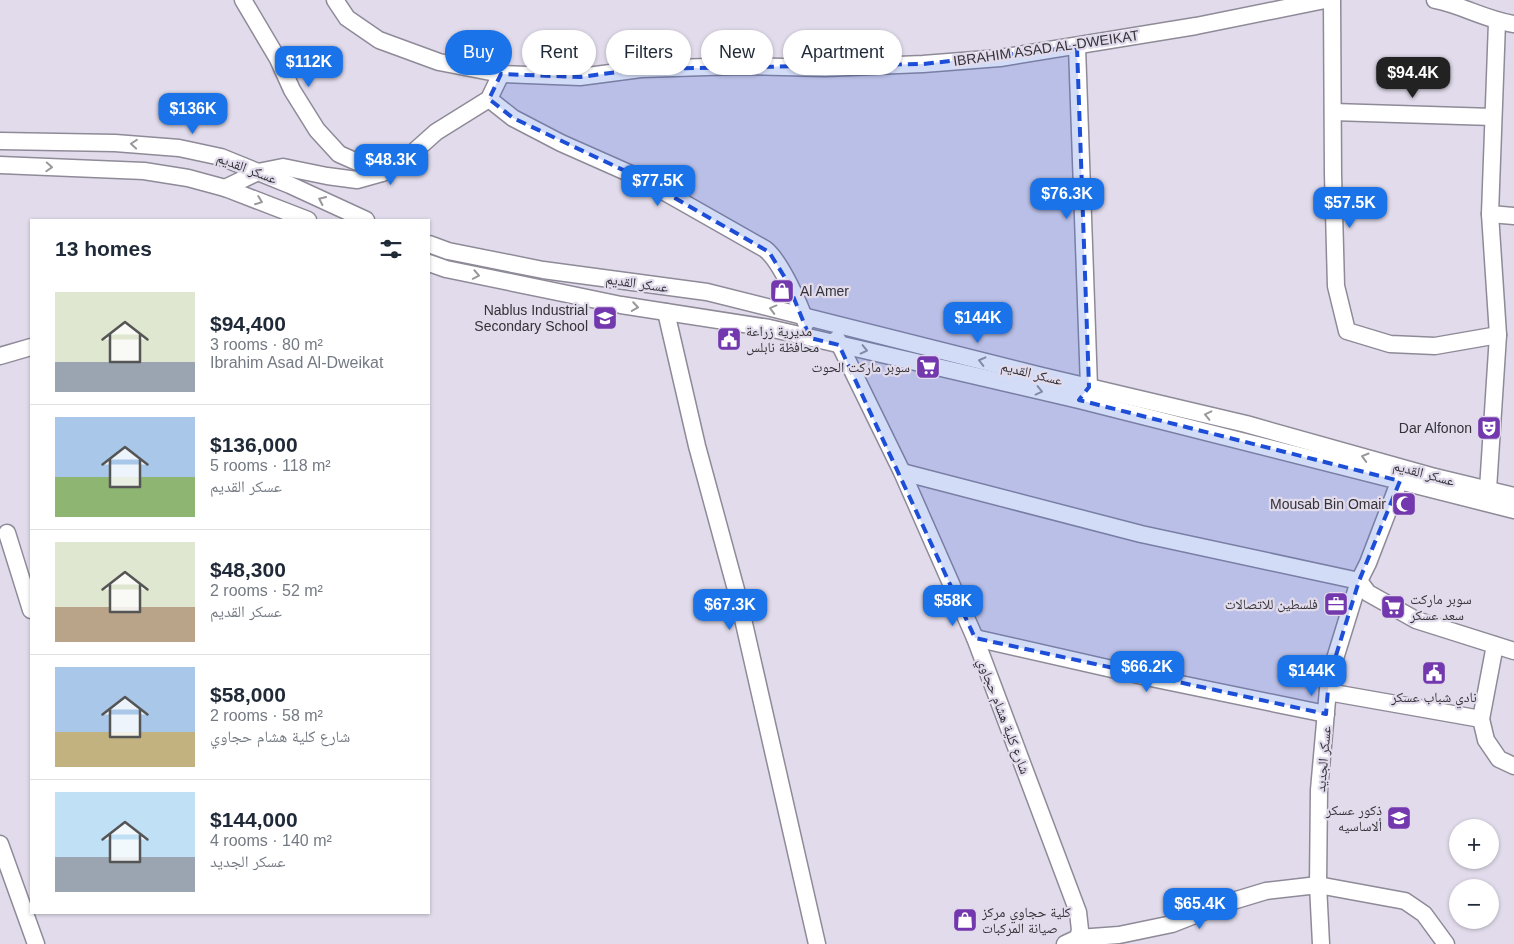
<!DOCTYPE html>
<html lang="en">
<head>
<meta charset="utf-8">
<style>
  body { margin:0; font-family:Arial,"Noto Naskh Arabic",sans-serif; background:#f2f2f3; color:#1f2937; height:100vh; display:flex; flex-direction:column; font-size:19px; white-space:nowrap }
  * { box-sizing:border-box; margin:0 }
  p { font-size:16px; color:#747a83 }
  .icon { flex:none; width:28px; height:28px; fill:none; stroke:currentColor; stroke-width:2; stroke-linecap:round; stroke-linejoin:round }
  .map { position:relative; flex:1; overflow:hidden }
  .details { position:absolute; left:30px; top:219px; width:400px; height:695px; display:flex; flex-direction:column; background:#fff; border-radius:0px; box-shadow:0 1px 4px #0004 }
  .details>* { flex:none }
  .hud { position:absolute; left:445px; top:30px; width:475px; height:45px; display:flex; gap:10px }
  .fabs { position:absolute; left:1449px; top:819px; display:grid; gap:10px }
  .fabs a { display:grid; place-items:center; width:50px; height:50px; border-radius:50%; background:#fff; box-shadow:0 1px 4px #0004; font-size:25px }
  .price { position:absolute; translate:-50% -42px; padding:0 11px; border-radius:10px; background:#1a73e8; color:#fff; font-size:16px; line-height:32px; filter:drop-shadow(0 1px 2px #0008) }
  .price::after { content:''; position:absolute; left:50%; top:30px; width:15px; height:11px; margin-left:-8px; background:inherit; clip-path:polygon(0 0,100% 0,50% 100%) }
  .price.on { background:#222; color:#fff }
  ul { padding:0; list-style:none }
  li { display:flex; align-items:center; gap:15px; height:125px; padding:0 25px }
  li+li { border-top:1px solid #e0e1e3 }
  li span { display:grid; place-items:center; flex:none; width:140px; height:100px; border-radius:0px; color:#555 }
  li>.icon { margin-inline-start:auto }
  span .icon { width:60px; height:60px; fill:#fffc; stroke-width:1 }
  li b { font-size:21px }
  h2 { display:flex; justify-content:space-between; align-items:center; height:60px; padding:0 25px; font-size:21px }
  .chip { padding:0 18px; border-radius:22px; background:#fff; box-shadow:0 1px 4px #0004; font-size:18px; line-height:45px }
  .chip.on { background:#1a73e8; color:#fff }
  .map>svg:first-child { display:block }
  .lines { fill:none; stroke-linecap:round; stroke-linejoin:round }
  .minor-casing { stroke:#8f8a98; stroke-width:19 }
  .minor { stroke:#fff; stroke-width:16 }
  .oneway { stroke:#9a989b }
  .marked { fill:#1d4ed8; fill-opacity:0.2; stroke:#1d4ed8; stroke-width:4; stroke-dasharray:10 6; stroke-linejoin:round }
  .labels { text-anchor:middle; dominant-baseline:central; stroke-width:4.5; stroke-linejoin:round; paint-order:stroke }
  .street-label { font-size:14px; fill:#343137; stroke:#e1dbeb }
  .poi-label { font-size:14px; fill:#343137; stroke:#e1dbeb; text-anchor:end }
</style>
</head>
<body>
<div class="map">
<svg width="1514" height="944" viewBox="0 0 1514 944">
  <rect width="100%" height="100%" fill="#e1dbeb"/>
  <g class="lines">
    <defs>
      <g id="minor">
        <path d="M243,0L278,59L292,90L317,130L339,154L382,173"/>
        <path d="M335,0L347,18L379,40L439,62L501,74L580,77L641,69L740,66L825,68L923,64L1000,58L1196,26L1325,0"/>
        <path d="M1332,0L1333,174L1336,286L1347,331L1390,344L1435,346L1498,335"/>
        <path d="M1435,0C1462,5 1486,20 1514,24"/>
        <path d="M1077,47L1089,387L1083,395"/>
        <path d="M489,99L513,118L561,143L640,178L765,249C780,260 800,305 806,323"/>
        <path d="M1333,112L1493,117"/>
        <path d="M0,141L115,143L179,148L221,157L290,185L366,220"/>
        <path d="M0,165L144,171L188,178L225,188L308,220"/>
        <path d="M225,188L258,172L283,167L327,176L357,180L382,173L407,158L436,132L489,99L501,74"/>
        <path d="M1490,214L1514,216"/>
        <path d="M429,244L448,251L543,270L707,292L1042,376L1246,424L1431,476L1514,496"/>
        <path d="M429,263L446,269L621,305L769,328L1079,400L1514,510"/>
        <path d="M666,312L697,446L738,597L817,944"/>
        <path d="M837,339L902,472L975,638L1078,912L1080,930L1078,938L1065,944"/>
        <path d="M0,356L31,347"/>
        <path d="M902,472L1141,534L1359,581L1368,593L1416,620L1514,651"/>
        <path d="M1488,489L1498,335L1490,214L1497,22"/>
        <path d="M7,533L31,610"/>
        <path d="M975,638L1156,679L1326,714"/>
        <path d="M1495,645L1481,719L1486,740L1499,759L1514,766"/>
        <path d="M1328,692L1481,719"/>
        <path d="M0,844L36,944"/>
        <path d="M1078,938L1119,935L1172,924L1223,904L1266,891L1318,885L1405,901L1424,914L1446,944"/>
        <path d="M1321,944L1318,885L1319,790L1329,678L1359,581L1368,563L1403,472"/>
      </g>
    </defs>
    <!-- minor casing -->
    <use href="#minor" class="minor-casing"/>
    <!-- minor -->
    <use href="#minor" class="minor"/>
  </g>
  <!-- one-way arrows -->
  <defs><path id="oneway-chevron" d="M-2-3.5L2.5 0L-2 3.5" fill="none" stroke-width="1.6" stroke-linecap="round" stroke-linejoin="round" transform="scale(1.25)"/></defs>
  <g class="oneway">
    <use href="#oneway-chevron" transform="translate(134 144) rotate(-175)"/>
    <use href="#oneway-chevron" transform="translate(49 167) rotate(3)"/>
    <use href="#oneway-chevron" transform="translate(322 200) rotate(-155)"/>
    <use href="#oneway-chevron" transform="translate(259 201) rotate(21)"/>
    <use href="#oneway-chevron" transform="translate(476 275) rotate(11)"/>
    <use href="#oneway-chevron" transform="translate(635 307) rotate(9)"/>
    <use href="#oneway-chevron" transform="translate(773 309) rotate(-165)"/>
    <use href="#oneway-chevron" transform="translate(864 350) rotate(13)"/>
    <use href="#oneway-chevron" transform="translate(982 361) rotate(-166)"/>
    <use href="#oneway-chevron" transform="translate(1039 391) rotate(13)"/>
    <use href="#oneway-chevron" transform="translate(1208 415) rotate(-167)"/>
    <use href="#oneway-chevron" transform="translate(1365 457) rotate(-164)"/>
  </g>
  <!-- marked area -->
  <path class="marked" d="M1077,47L1089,387L1079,400L1400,481L1359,581L1329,678L1326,714L975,638L839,345L810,338L787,281L769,252L640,178L513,118L489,99L501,74L580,77L641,69L923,64Z"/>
  <!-- icons -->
  <defs>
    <symbol id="shop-square" viewBox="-11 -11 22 22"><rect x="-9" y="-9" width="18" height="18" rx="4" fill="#7338ae" stroke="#e1dbeb"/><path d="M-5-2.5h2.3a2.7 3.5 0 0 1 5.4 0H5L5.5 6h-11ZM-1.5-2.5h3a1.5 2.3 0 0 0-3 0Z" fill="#fff"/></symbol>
    <symbol id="school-square" viewBox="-11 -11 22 22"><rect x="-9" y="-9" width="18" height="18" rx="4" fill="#7338ae" stroke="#e1dbeb"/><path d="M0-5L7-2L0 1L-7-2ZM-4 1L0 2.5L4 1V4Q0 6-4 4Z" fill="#fff"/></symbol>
    <symbol id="civic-square" viewBox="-11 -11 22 22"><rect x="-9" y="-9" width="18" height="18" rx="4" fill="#7338ae" stroke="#e1dbeb"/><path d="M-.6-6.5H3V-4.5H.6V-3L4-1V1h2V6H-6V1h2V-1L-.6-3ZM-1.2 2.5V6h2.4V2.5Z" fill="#fff"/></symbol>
    <symbol id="supermarket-square" viewBox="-11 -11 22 22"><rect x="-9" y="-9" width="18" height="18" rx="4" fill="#7338ae" stroke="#e1dbeb"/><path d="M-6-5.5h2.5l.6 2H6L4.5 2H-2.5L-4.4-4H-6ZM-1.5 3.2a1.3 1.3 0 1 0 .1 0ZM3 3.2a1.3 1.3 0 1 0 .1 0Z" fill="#fff"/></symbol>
    <symbol id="theatre-square" viewBox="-11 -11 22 22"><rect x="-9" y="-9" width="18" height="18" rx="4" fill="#7338ae" stroke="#e1dbeb"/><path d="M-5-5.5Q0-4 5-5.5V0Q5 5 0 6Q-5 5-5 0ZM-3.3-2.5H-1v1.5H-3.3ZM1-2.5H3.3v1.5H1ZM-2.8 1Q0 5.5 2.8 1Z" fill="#fff"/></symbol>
    <symbol id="mosque-square" viewBox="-11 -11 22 22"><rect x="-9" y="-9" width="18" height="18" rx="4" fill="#7338ae" stroke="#e1dbeb"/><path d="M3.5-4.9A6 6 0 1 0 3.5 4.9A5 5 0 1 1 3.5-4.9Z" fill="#fff"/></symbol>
    <symbol id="office-square" viewBox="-11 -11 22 22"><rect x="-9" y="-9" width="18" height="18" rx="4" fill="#7338ae" stroke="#e1dbeb"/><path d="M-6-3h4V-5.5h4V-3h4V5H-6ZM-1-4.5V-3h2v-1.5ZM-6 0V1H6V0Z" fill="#fff"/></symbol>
  </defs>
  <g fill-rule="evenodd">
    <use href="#shop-square" x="768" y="277" width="28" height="28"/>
    <use href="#school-square" x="591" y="304" width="28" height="28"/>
    <use href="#civic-square" x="715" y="325" width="28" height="28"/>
    <use href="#supermarket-square" x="914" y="353" width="28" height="28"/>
    <use href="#theatre-square" x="1475" y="414" width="28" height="28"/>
    <use href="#mosque-square" x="1390" y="490" width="28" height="28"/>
    <use href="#office-square" x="1322" y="590" width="28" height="28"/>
    <use href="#supermarket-square" x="1379" y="593" width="28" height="28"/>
    <use href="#civic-square" x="1420" y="659" width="28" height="28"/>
    <use href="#school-square" x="1385" y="804" width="28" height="28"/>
    <use href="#shop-square" x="951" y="906" width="28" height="28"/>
  </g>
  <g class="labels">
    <!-- street labels -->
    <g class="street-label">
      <text transform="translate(1046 48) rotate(-8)">IBRAHIM ASAD AL-DWEIKAT</text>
      <text transform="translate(247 168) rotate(21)">عسكر القديم</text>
      <text transform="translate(637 283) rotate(8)">عسكر القديم</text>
      <text transform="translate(1032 373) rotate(14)">عسكر القديم</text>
      <text transform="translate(1424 473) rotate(15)">عسكر القديم</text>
      <text transform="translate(1004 716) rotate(69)">شارع كلية هشام حجاوي</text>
      <text transform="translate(1323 759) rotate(-85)">عسكر الجديد</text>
    </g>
    <!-- poi labels -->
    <g class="poi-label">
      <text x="800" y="291" text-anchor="start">Al Amer</text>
      <text x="588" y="310">Nablus Industrial<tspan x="588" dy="16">Secondary School</tspan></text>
      <text x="746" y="331" text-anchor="start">مديرية زراعة<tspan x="746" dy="16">محافظة نابلس</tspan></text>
      <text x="910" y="367">سوبر ماركت الحوت</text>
      <text x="1472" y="428">Dar Alfonon</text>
      <text x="1386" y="504">Mousab Bin Omair</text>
      <text x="1410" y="599" text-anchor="start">سوبر ماركت<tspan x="1410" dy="16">سعد عسكر</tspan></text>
      <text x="1318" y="604">فلسطين للاتصالات</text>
      <text x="1434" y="697" text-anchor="middle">نادي شباب عسكر</text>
      <text x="1382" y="810">ذكور عسكر<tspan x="1382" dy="16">ألاساسيه</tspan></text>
      <text x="982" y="912" text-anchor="start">كلية حجاوي مركز<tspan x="982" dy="16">صيانة المركبات</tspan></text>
    </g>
  </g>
</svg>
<div class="fabs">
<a>+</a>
<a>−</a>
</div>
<b class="price" style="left:309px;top:88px">$112K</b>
<b class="price on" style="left:1413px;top:99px">$94.4K</b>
<b class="price" style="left:193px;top:135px">$136K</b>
<b class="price" style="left:391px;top:186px">$48.3K</b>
<b class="price" style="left:658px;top:207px">$77.5K</b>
<b class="price" style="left:1067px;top:220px">$76.3K</b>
<b class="price" style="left:1350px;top:229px">$57.5K</b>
<b class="price" style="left:978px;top:344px">$144K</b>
<b class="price" style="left:953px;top:627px">$58K</b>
<b class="price" style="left:730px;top:631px">$67.3K</b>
<b class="price" style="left:1147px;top:693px">$66.2K</b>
<b class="price" style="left:1312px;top:697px">$144K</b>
<b class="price" style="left:1200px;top:930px">$65.4K</b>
<div class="hud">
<a class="chip on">Buy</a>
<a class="chip">Rent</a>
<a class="chip">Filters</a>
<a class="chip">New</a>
<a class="chip">Apartment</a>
</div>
<section class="details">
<h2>13 homes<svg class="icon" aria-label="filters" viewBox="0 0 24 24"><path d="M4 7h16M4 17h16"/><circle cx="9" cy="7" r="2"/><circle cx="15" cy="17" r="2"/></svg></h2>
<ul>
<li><span style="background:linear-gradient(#dfe7d0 70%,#9aa5b1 0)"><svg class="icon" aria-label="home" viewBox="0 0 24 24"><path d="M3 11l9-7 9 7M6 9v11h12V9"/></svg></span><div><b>$94,400</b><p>3 rooms · 80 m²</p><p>Ibrahim Asad Al-Dweikat</p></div></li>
<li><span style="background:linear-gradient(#a9c7e8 60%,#8fb573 0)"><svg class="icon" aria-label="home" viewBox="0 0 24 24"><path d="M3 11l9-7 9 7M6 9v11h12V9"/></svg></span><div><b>$136,000</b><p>5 rooms · 118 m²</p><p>عسكر القديم</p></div></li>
<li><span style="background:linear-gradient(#dfe7d0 65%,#b9a48a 0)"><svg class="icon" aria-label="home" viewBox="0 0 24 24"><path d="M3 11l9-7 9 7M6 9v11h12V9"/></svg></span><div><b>$48,300</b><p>2 rooms · 52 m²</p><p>عسكر القديم</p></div></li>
<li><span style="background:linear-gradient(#a9c7e8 65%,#c2b280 0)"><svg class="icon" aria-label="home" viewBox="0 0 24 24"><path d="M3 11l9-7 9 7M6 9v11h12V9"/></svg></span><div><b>$58,000</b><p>2 rooms · 58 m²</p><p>شارع كلية هشام حجاوي</p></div></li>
<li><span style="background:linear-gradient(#bfe0f5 65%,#9aa5b1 0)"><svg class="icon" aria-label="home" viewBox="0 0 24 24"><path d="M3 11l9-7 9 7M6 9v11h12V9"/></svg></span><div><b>$144,000</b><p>4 rooms · 140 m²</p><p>عسكر الجديد</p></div></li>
</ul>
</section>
</div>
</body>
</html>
